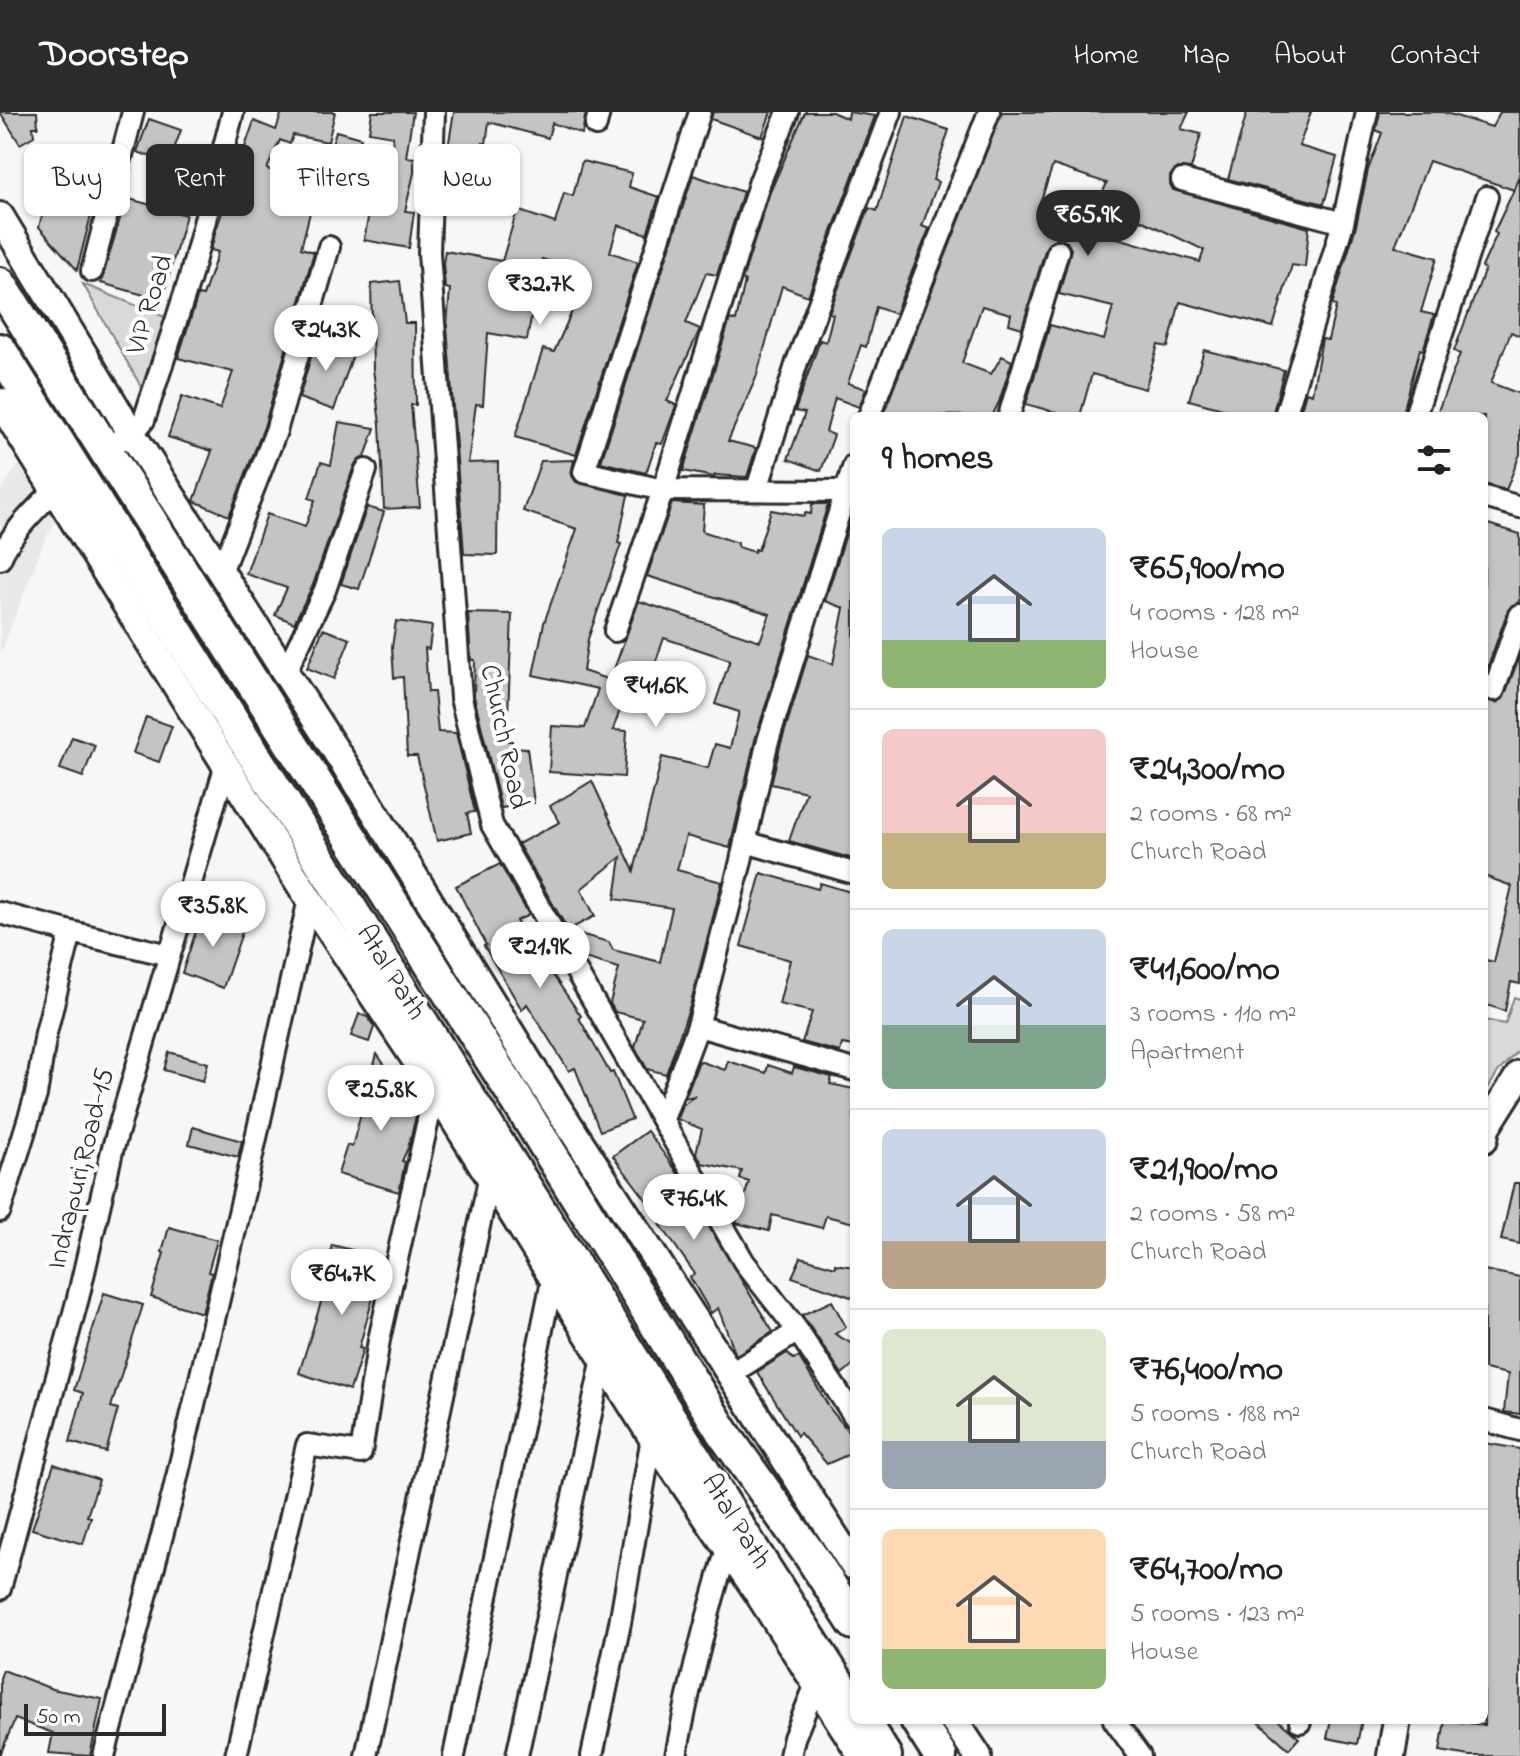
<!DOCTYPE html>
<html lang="en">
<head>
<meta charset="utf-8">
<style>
  body { margin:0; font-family:"Indie Flower",sans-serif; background:#f2f2f2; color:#222; height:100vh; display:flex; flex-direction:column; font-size:30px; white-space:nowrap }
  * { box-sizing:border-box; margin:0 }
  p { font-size:26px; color:#767676 }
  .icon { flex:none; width:44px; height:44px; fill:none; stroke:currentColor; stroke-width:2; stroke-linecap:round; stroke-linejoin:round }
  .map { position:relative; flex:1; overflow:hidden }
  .side { position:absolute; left:850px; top:300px; width:638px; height:1312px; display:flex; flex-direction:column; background:#fff; border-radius:12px; box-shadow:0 2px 6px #0004 }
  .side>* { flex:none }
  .top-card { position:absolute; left:24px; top:32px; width:706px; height:72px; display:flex; gap:16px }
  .scale { position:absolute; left:24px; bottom:20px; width:142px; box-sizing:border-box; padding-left:8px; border:4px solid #2b2b2b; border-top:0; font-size:22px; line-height:28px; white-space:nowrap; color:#2b2b2b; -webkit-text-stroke:6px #fff; paint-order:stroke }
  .price { position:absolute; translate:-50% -68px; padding:0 18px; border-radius:28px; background:#fff; color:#222; font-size:26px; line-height:52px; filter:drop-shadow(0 2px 4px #0008) }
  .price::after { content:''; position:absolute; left:50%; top:48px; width:24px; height:18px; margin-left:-12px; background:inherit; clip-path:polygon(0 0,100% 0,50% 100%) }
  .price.active { background:#2b2b2b; color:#fff }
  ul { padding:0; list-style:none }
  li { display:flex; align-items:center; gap:24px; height:200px; padding:0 32px }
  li+li { border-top:2px solid #e0e0e0 }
  li span { display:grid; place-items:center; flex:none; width:224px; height:160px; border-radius:12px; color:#555 }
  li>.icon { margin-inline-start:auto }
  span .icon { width:96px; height:96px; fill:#fffc; stroke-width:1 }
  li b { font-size:34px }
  h2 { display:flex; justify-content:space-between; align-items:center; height:96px; padding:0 32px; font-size:34px }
  .tag { padding:0 28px; border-radius:12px; background:#fff; box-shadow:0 2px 6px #0004; font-size:28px; line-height:72px }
  .tag.active { background:#2b2b2b; color:#fff }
  header { display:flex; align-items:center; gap:48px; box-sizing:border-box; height:112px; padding:0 40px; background:#2b2b2b; color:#fff }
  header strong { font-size:38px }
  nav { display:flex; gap:44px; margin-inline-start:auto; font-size:28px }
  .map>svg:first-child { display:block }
  .built { fill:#e8e8e8 }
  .grass { fill:#d9d9d9; stroke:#828282; stroke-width:2 }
  .building { fill:#c4c4c4; stroke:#2b2b2b; stroke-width:2; fill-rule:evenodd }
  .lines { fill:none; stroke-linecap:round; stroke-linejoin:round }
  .minor-casing { stroke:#2b2b2b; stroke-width:26 }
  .tertiary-casing { stroke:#2b2b2b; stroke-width:32 }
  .primary-casing { stroke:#2b2b2b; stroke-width:38 }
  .minor { stroke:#fff; stroke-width:20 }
  .tertiary { stroke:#fff; stroke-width:26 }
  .primary { stroke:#fff; stroke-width:32 }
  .labels { text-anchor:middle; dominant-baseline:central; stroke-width:8; stroke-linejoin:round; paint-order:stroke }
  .street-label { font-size:28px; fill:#2b2b2b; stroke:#fff }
</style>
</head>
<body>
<header>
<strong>Doorstep</strong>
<nav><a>Home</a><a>Map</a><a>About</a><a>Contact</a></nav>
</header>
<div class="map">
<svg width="1520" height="1644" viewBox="0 0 1520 1644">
  <rect width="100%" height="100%" fill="#f7f7f7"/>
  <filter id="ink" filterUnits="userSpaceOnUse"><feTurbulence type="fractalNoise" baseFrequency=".0125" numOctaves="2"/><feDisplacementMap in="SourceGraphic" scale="16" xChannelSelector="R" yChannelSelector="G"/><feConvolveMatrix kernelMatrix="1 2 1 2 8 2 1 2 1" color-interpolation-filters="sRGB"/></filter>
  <g filter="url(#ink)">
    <!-- built -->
    <path class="built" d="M29,339L60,402L44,430L0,543V379Z"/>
    <!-- grass -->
    <g class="grass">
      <path d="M83,172L165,205L144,280Z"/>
      <path d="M1514,885L1520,887V936L1498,960L1484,983V908L1505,912Z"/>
    </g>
    <!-- building -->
    <g class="building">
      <path d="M0,0H37L38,15H33L34,24L20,32Z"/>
      <path d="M282,0H335L328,30L293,23L290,32L280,28L267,57L284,62L283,64L317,73L301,136L314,140L264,315L229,404L194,389L212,339L168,325L182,284L220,297L233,260L178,246L198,183L203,184L218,140L211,138L216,118L254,9L276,18Z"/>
      <path d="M372,0H413L406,45L414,46V61L405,99L414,100L409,136L364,128L371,90L356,87L363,59L389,65L393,24L369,20Z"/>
      <path d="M454,0H586L582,22L552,11L548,26L489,10L486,32L483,31L482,80L444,79L446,35L448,36Z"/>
      <path d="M713,0H771L762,25L711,7Z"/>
      <path d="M805,0H832L848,7L849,0L875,4L808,184L782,174L756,266L728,329L756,336L747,365L715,363L714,365L683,359L730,207L736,209L745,169L742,168L770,80Z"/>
      <path d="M1002,0H1189L1181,17L1201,22L1191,57L1178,56L1170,64V72L1173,78L1309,116L1305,155L1292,153L1273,215L1180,190L1168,235L1158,233L1145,277L1092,262L1080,304H1069L1026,292L1050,213L1104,228L1113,195L1059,182L1071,137L1067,130L1056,126L1046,135L1022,216L1009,212L1011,202L982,194L962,251L991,262L1002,244L1012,249L999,290L992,304L883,303ZM1053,53L1107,71L1099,88L1204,138L1200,150L1056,108L1059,102L1039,94Z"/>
      <path d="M1247,0H1311L1299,34L1337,45L1324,92L1228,67Z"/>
      <path d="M1380,0H1443L1492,15L1500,0H1520V60L1514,78L1429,49L1395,134L1437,146L1421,200L1434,203L1423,238L1420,237L1402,304H1299L1306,280L1312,282L1322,227L1328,228L1336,194L1332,193L1356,114L1368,58L1382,21L1376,18Z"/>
      <path d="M907,4L949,18L933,68L938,70L922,114L929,117L895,202L876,195L866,235L861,233L848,271L866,277L859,295L835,286L826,320L834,323L821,359L788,347L805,301L795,299L820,228L826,230L833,202L829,201L869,96L877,99Z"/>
      <path d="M149,7L181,18L169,51L137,40Z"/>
      <path d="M336,19L361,26L349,60L325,54Z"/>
      <path d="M56,48L102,60L77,158L39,115Z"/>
      <path d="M582,49L632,61L629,75L659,85L647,122L618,113L610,140L638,150L576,343L515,325L543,237L554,240L581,179L573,176L579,158L542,147L527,228L488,221L483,293L476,292L468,351L498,350L497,443L464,442L447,214L450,177L445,176L443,151L445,139L502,149L517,98L555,111L564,81L573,84Z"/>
      <path d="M693,63L743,80L717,163L706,161L686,211L700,217L667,289L676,293L673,302L662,332L656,331L646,361L601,350Z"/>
      <path d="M1520,65V224L1511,220L1491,271L1520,282V342L1506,378L1484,372V304H1436L1460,242L1454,239L1485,157L1482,155L1497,122L1494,120Z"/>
      <path d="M126,86L186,103L162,188L101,171Z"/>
      <path d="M400,169L405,211H415L416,293H411L420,395L384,397L380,312L373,257L371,172Z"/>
      <path d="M317,224L355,237L334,298L299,286Z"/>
      <path d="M1204,238L1284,258L1272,304H1249L1189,288Z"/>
      <path d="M339,310L375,316L365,345L358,348L354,354L313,473L294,511L275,503L287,476L246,462L267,402L305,415L315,388L309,386L321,350L331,353Z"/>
      <path d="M574,348L571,362L576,370L628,383L618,431L621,432L588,527L583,559L610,568L639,489L760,529L770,502L647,464L672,391L704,393L702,419L738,431V435L754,440L755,437L758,438L771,398L804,404L805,401L811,402L812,392H828L755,628L730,736L686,724L677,758L722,770L690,894L666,962L647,957L635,935L643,907L615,900L610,891L619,856L584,846L579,837L583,823L609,830L613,838L660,850L672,796L615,787L621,745L581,777L595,804L568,818L518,732L560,710L550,694L592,669L634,759L662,645L708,656L715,632L730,636L739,600L715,592L730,548L664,526L646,578L629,572L613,618L627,619L624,665L549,660L552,614L585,616L598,577L533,563L544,511L577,417L523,399L541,349Z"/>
      <path d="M367,395L384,400L359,477L341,472Z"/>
      <path d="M854,397V747L789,729L806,680L771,672L780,635L808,543L833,552L844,496L825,489Z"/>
      <path d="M1488,412L1520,422V490L1512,493L1508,498L1488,554L1484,553V424Z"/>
      <path d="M468,501L512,502L507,629H512V635L527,636L534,691L501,696L474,584L475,548H471Z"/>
      <path d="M396,509L432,514L429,537L425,536L428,580H434L438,620L456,621L475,700L467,701L471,721L437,729L417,644H407L403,565L394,566L392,535Z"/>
      <path d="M323,517L350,527L334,567L307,556Z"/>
      <path d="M1520,543V872L1511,870L1505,899L1484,892V856L1486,848L1494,850L1512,774L1484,764V586L1496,591L1503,587Z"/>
      <path d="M146,605L172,614L159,650L133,641Z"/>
      <path d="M72,625L95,633L83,665L60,657Z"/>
      <path d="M500,752L529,803L516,809L581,904L579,906L610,961L613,960L632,1007L600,1019L575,956L569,959L527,892L522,898L484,834L486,833L456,774Z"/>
      <path d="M761,761L818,777L820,771L854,781V934L842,932L840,940L802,930L812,900L779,892L790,848L741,834Z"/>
      <path d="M203,798L245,812L223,876L182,861Z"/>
      <path d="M359,902L368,905L374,915L369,930L351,924Z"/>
      <path d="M169,940L208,951L203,969L164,958Z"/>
      <path d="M377,942L417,1000L408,1036L402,1049L405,1050L399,1080L338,1062L347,1033L352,1035Z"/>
      <path d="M699,949L725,958L728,949L766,961L768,953L792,961L794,955L832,965L830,972L854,977V1111L826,1104L822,1116L772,1103L769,1119L736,1111L749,1070L740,1067L742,1059L702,1051L696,1041L702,1017L677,1007L682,993L695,984L685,986Z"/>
      <path d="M193,1015L242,1029L238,1045L189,1032Z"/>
      <path d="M647,1019L675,1057L683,1070L680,1073L706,1110L773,1220L736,1243L718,1196L711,1201L690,1165L695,1162L660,1112L663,1110L613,1044Z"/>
      <path d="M1514,1071H1520V1132L1501,1128Z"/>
      <path d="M169,1115L217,1128L208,1160L212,1161L202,1201L151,1185L164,1141L162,1140Z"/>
      <path d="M332,1133L384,1146L359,1236L363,1237L350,1278L299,1261L327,1171L323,1170Z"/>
      <path d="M801,1145L835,1155V1152L854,1155V1186L792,1165Z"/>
      <path d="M1484,1158L1520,1165V1302L1504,1300L1508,1262L1484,1257Z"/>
      <path d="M104,1181L143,1193L111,1295L118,1297L106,1340L70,1330L83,1281L74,1278Z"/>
      <path d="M832,1189L846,1215L835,1222L854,1233V1252L842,1262L802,1203Z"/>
      <path d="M787,1241L793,1247L799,1245L831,1298L854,1326V1340L827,1352L800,1321L797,1324L757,1260Z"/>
      <path d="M1484,1331L1520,1337V1644H1469L1440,1639L1445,1608L1484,1613Z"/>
      <path d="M54,1352L99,1368L87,1404L91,1405L83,1432L32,1417Z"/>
      <path d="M3,1558L52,1577L102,1587L90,1644L49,1641L53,1621L15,1607L0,1643V1566Z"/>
      <path d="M1256,1608H1278L1299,1626L1289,1637Z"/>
      <path d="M1331,1608H1362L1357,1632L1327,1626Z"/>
    </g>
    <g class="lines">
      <defs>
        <g id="minor">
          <path d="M434,0L429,141L461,586L492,713L744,1150L795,1215L854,1304"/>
          <path d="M700,0L584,360L663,378L854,379"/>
          <path d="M596,13L599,0"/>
          <path d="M1182,68L1343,111"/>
          <path d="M92,159L133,0"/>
          <path d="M869,304L989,0"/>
          <path d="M1009,304L1058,139"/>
          <path d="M1285,304L1343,111L1367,0"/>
          <path d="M1415,304L1487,85"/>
          <path d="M105,336L132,322L144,308L190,166L233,0"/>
          <path d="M757,377L797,250L891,0"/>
          <path d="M1484,385L1520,395"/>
          <path d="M0,447C13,416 42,392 64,368"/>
          <path d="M221,460L276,319L329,135"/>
          <path d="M615,519L663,378L760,69L788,0"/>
          <path d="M285,561L325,478L366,358"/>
          <path d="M1494,578L1520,503"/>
          <path d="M745,730L854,761"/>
          <path d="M0,801L71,820L46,921L36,983L0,1099"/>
          <path d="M71,820L169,843"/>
          <path d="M698,914L854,958"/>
          <path d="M663,1007L698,914L740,753L767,632L854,353"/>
          <path d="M730,1262L798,1219"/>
          <path d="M1484,1308L1520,1318"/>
          <path d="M0,1477L78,1186L112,1039L226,652"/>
          <path d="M1114,1608L1140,1644"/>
          <path d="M1300,1610V1608"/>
          <path d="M104,1644L173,1382L244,1080L309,787"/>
          <path d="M236,1644L307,1333L361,1341L379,1228L435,977"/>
          <path d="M366,1644L490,1063"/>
          <path d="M454,1644L553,1164"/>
          <path d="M517,1644L603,1246"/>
          <path d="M592,1644L620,1511L652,1325"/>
          <path d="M676,1644C689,1573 706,1506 727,1437"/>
          <path d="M790,1644L794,1626L816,1572"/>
        </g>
        <g id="tertiary">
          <path d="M0,104L132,322L366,686L538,965L854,1454"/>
          <path d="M0,290L309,787L435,977L652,1325L756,1478L862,1644"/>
          <path d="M1484,1027L1486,1016L1520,962"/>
          <path d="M954,1608L978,1644"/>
          <path d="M1391,1644L1397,1608"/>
        </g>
        <g id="primary">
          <path d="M0,172L524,999L724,1322L810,1443L854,1511"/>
          <path d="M0,238L747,1429L854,1596"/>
          <path d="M862,1608L885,1644"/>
          <path d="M917,1608L940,1644"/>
        </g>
      </defs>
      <!-- minor casing -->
      <use href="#minor" class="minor-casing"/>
      <!-- tertiary casing -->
      <use href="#tertiary" class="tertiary-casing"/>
      <!-- primary casing -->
      <use href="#primary" class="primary-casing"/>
      <!-- minor -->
      <use href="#minor" class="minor"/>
      <!-- tertiary -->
      <use href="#tertiary" class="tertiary"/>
      <!-- primary -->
      <use href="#primary" class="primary"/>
    </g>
  </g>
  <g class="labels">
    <!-- street labels -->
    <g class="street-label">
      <text transform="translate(151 193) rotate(-73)">VIP Road</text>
      <text transform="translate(503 625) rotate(78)">Church Road</text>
      <text transform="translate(390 861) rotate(58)">Atal Path</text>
      <text transform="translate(82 1057) rotate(-76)">Indrapuri,Road-15</text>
      <text transform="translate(735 1410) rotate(58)">Atal Path</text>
    </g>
  </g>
</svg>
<div class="scale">50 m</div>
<b class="price active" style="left:1088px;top:146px">₹65.9K</b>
<b class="price" style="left:540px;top:215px">₹32.7K</b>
<b class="price" style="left:326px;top:261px">₹24.3K</b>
<b class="price" style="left:656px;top:617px">₹41.6K</b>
<b class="price" style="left:213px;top:837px">₹35.8K</b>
<b class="price" style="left:540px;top:878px">₹21.9K</b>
<b class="price" style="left:381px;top:1021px">₹25.8K</b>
<b class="price" style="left:694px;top:1130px">₹76.4K</b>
<b class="price" style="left:342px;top:1205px">₹64.7K</b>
<div class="top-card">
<a class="tag">Buy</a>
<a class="tag active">Rent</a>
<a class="tag">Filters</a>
<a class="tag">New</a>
</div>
<section class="side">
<h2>9 homes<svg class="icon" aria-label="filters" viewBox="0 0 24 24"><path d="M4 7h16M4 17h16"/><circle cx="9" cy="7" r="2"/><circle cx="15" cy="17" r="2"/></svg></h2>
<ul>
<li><span style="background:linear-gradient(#c9d6e8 70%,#8fb573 0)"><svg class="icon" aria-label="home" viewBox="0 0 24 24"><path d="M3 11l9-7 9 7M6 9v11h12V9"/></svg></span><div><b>₹65,900/mo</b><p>4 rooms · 128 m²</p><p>House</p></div></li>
<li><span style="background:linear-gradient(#f6c9c9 65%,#c2b280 0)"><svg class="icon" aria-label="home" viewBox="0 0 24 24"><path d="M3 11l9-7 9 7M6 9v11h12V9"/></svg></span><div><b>₹24,300/mo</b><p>2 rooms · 68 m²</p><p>Church Road</p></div></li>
<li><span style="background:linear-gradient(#c9d6e8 60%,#7fa58c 0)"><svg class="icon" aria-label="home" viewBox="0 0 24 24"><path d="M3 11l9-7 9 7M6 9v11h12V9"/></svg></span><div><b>₹41,600/mo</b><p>3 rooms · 110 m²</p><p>Apartment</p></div></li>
<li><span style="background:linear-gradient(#c9d6e8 70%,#b9a48a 0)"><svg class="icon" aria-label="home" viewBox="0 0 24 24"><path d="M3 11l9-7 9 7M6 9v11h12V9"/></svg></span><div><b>₹21,900/mo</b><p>2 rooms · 58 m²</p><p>Church Road</p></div></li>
<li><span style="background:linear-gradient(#dfe7d0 70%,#9aa5b1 0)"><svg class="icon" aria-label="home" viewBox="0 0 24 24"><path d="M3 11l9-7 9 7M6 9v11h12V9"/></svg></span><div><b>₹76,400/mo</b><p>5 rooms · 188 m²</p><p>Church Road</p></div></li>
<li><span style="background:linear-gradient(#ffd9b3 75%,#8fb573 0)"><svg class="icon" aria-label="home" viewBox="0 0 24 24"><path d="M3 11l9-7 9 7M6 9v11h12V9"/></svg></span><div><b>₹64,700/mo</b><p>5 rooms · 123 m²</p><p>House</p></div></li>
</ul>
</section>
</div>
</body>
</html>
